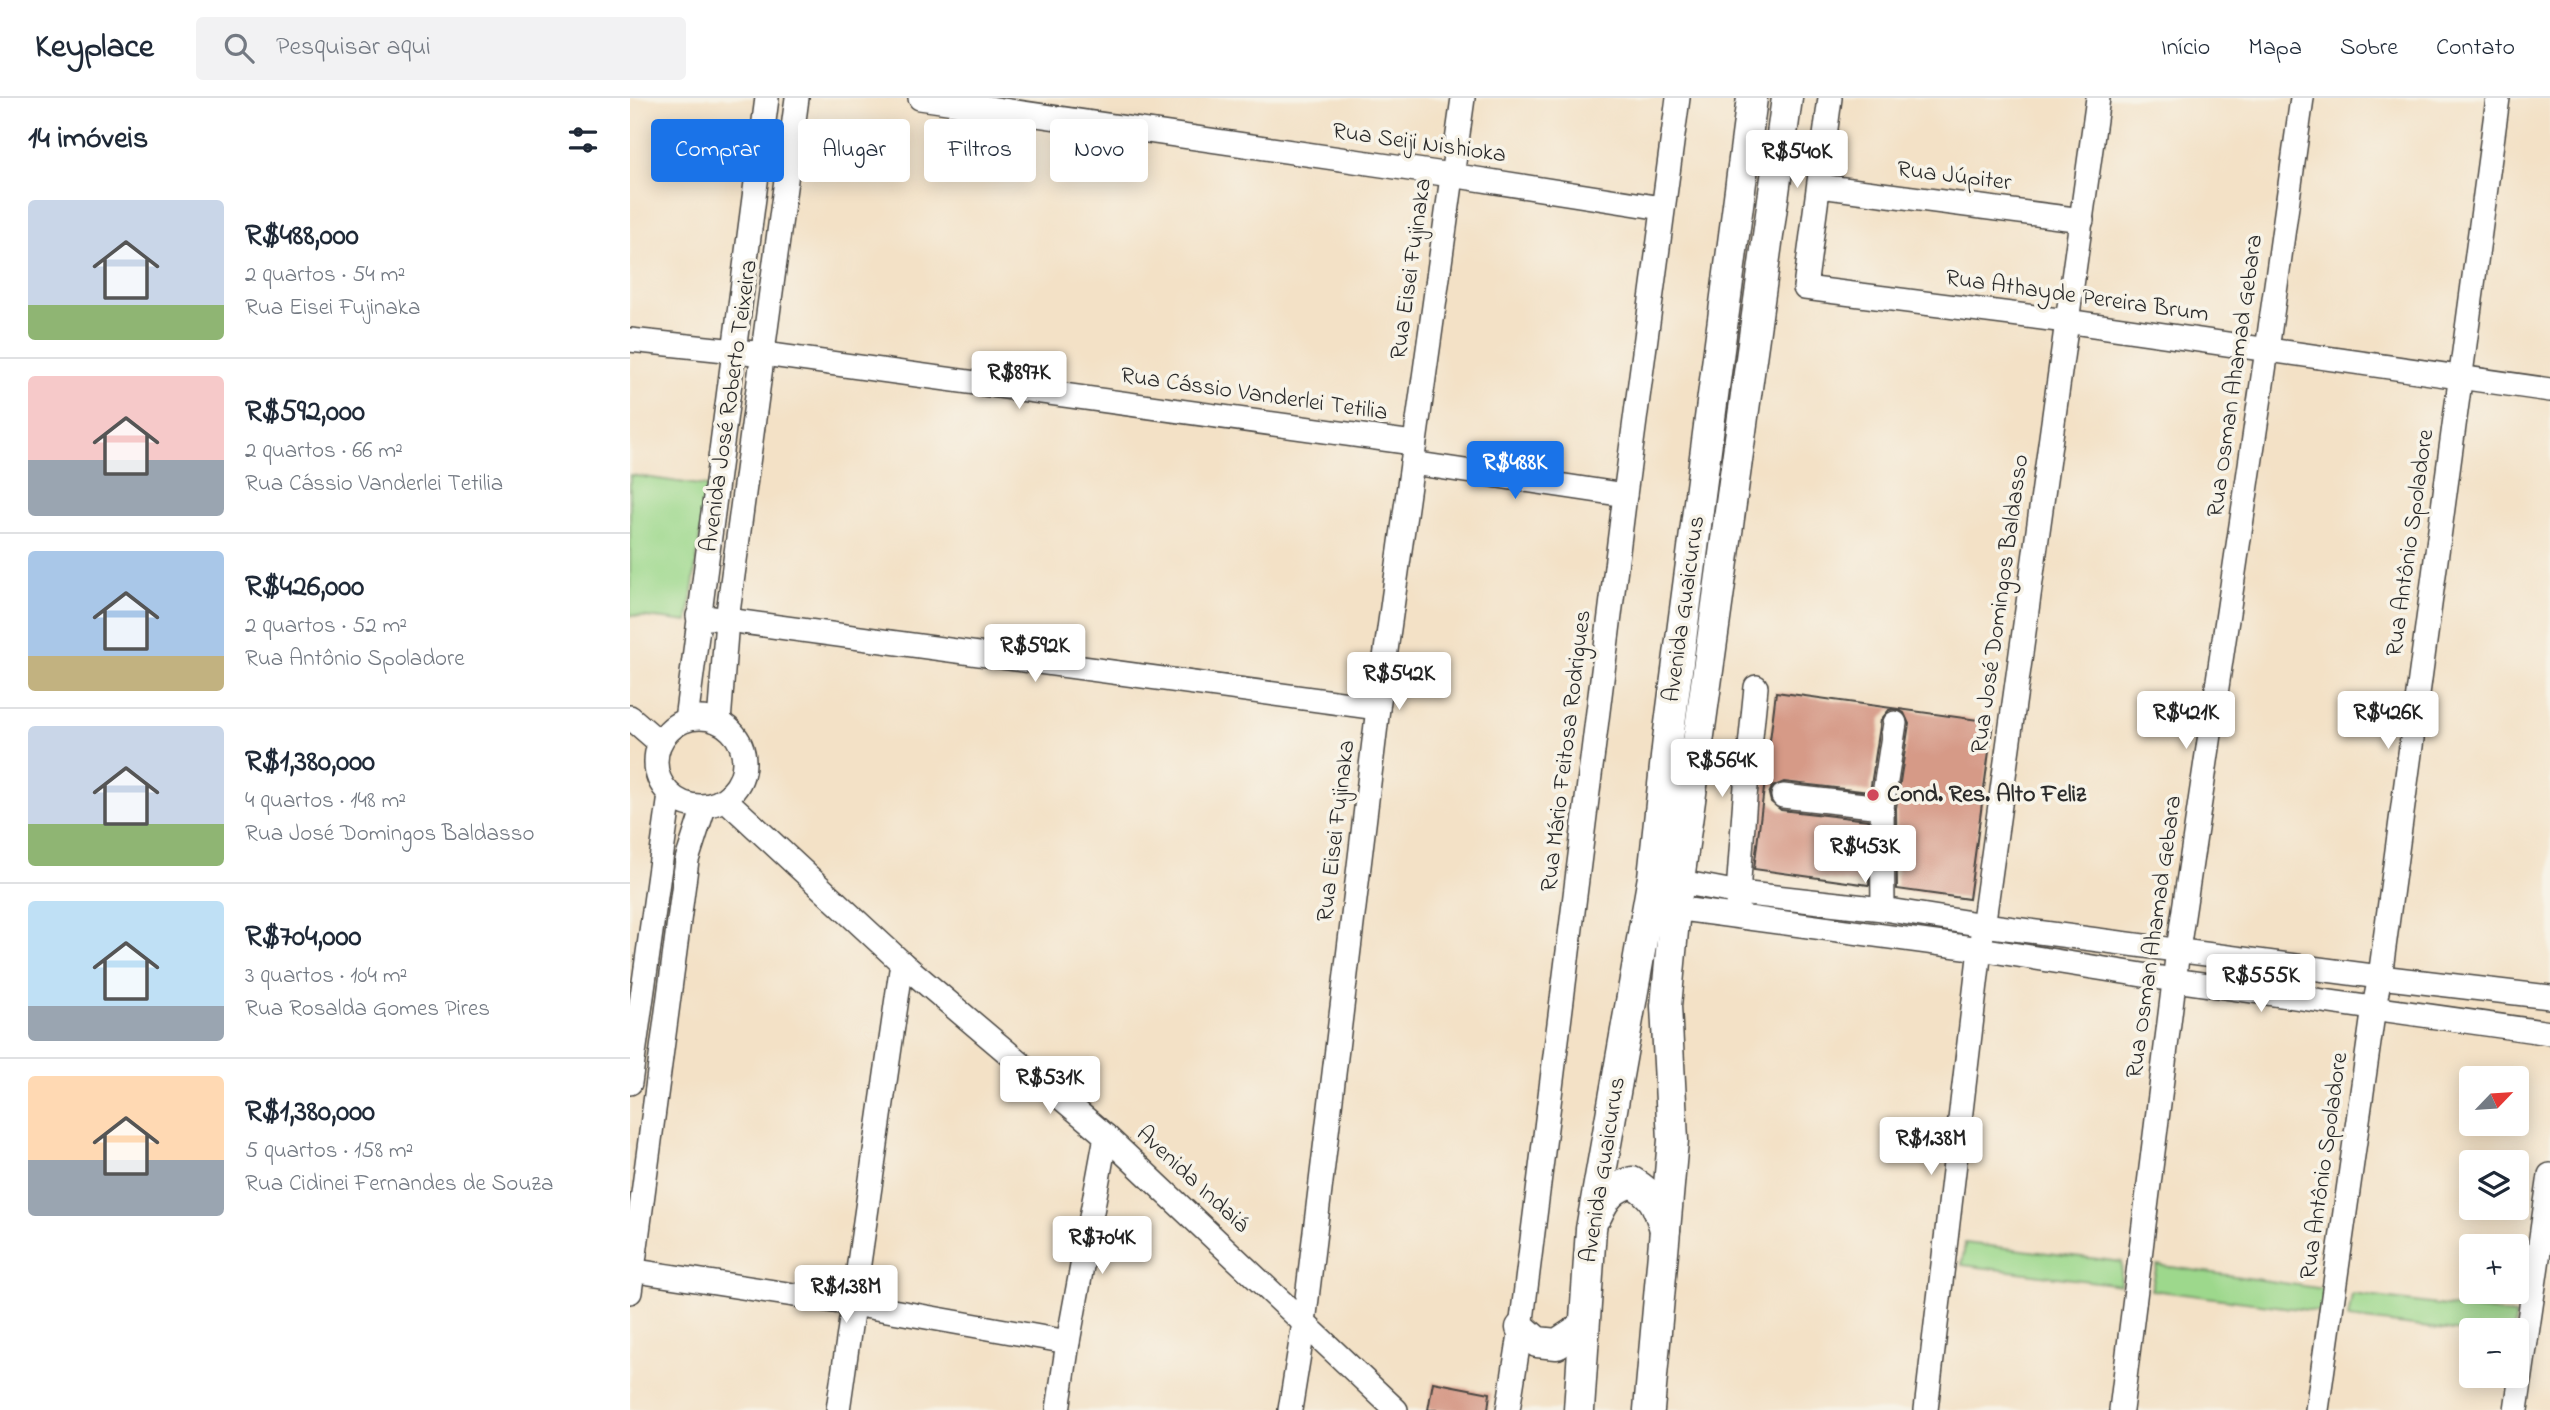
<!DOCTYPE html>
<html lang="pt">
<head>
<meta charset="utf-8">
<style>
  body { margin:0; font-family:"Indie Flower",sans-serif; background:#f2f2f3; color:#1f2937; height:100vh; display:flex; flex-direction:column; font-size:26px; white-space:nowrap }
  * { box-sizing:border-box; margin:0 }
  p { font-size:23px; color:#747a83 }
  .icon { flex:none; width:38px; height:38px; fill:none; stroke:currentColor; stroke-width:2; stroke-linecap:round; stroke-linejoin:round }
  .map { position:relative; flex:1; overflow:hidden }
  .details { display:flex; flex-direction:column; background:#fff; width:630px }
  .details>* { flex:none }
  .guide { position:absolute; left:21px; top:21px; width:665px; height:63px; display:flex; gap:14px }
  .needle { width:46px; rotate:65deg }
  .buttons { position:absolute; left:1829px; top:968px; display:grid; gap:14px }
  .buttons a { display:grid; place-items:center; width:70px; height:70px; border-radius:7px; background:#fff; box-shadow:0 4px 18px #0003; font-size:35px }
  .price { position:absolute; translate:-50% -60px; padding:0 16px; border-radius:7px; background:#fff; color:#222; font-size:23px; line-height:46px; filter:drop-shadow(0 2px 4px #0008) }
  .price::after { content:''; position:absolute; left:50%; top:42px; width:21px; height:16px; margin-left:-10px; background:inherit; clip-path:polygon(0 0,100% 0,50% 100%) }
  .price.selected { background:#1a73e8; color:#fff }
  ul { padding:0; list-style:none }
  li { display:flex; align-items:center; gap:21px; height:175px; padding:0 28px }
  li+li { border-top:2px solid #e0e1e3 }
  li span { display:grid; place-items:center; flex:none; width:196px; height:140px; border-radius:7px; color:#555 }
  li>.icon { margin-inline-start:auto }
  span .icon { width:84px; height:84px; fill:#fffc; stroke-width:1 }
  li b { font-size:30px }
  h2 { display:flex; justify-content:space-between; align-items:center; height:84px; padding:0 28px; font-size:30px }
  .tag { padding:0 24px; border-radius:7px; background:#fff; box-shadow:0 4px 18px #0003; font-size:24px; line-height:63px }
  .tag.selected { background:#1a73e8; color:#fff }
  header { display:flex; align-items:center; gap:42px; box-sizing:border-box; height:98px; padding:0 35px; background:#fff; border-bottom:2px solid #e0e1e3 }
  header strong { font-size:33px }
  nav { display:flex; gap:38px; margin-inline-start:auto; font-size:24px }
  .search { width:490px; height:63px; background:#f2f2f3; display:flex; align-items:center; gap:18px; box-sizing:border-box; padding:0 24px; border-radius:7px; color:#747a83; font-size:26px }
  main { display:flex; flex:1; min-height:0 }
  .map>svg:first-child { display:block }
  .green { fill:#9dd88c; stroke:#64825c; stroke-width:2 }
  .building { fill:#d69a87 }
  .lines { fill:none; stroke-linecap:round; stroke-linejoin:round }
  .minor-casing { stroke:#494642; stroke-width:26 }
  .major-casing { stroke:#494642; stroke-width:33 }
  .minor { stroke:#fff; stroke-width:23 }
  .major { stroke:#fff; stroke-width:30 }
  .poi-dot { fill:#d1495b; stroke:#f7f3e8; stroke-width:2.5 }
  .labels { text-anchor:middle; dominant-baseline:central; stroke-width:7; stroke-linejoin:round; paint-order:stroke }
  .street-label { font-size:24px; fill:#2b2b2b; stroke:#f7f3e8 }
  .poi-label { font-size:24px; font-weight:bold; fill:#2b2b2b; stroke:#f7f3e8; text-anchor:start }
</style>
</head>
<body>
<header>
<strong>Keyplace</strong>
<div class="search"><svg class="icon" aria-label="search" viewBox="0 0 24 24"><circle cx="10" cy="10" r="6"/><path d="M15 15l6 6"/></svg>Pesquisar aqui</div>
<nav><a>Início</a><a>Mapa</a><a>Sobre</a><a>Contato</a></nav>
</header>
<main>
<section class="details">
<h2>14 imóveis<svg class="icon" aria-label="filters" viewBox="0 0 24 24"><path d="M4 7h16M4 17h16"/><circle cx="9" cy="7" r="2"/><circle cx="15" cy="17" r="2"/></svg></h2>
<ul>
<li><span style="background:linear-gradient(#c9d6e8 75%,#8fb573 0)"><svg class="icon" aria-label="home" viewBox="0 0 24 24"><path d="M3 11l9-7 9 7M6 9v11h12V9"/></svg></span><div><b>R$488,000</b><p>2 quartos · 54 m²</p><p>Rua Eisei Fujinaka</p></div></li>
<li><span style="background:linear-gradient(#f6c9c9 60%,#9aa5b1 0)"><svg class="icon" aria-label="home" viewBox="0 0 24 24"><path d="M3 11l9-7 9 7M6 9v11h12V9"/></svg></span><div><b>R$592,000</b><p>2 quartos · 66 m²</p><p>Rua Cássio Vanderlei Tetilia</p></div></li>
<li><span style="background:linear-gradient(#a9c7e8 75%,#c2b280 0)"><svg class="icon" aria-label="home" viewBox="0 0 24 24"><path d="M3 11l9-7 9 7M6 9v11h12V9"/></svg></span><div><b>R$426,000</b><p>2 quartos · 52 m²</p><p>Rua Antônio Spoladore</p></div></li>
<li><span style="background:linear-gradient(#c9d6e8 70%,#8fb573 0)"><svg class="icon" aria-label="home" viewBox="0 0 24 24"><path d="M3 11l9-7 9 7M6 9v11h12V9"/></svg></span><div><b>R$1,380,000</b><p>4 quartos · 148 m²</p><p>Rua José Domingos Baldasso</p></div></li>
<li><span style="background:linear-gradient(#bfe0f5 75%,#9aa5b1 0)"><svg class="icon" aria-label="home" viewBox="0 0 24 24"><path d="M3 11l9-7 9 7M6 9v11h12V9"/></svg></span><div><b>R$704,000</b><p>3 quartos · 104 m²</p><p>Rua Rosalda Gomes Pires</p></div></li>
<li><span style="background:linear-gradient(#ffd9b3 60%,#9aa5b1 0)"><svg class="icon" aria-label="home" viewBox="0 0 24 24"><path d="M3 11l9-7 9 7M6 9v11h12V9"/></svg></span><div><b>R$1,380,000</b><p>5 quartos · 158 m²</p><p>Rua Cidinei Fernandes de Souza</p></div></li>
</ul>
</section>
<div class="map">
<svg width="1920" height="1312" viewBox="0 0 1920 1312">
  <rect width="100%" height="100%" fill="#f7f3e8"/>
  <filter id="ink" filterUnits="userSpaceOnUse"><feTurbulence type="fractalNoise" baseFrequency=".0143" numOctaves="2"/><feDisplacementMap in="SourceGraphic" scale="14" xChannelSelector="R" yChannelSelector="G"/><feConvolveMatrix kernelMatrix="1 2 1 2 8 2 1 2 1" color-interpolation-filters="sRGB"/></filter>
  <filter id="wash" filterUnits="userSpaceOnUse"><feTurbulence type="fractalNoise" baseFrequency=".00686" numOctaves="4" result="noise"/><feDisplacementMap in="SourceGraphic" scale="28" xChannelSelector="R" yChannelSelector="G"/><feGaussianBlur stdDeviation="1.57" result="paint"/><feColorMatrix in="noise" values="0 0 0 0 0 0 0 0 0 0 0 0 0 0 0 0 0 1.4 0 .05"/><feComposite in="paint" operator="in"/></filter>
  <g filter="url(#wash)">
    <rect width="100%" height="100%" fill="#f3e1c6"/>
    <!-- green -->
    <g class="green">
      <path d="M0,377L77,388L58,524L0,517Z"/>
      <path d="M1335,1145L1492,1164L1490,1187L1332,1167Z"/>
      <path d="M1527,1167L1695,1191L1692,1214L1521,1192Z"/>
      <path d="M1722,1196L1886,1217L1884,1232H1841V1235L1718,1220Z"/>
    </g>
    <g id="blocks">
      <!-- building -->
      <g class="building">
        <path d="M1146,594L1363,624L1339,801L1267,791L1266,710L1279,626L1274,615L1266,611L1259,612L1251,622L1240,694L1154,684L1142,689L1139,696L1141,704L1151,712L1238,722L1239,787L1124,771Z"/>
        <path d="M803,1284L860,1295L858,1312H798Z"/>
      </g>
    </g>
  </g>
  <g filter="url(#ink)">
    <use href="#blocks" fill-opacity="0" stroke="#494642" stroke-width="2"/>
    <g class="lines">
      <defs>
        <g id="minor">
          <path d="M290,0L821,77L1032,110"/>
          <path d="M1200,0L1175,190L1436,223L1920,292"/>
          <path d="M1190,88L1452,122"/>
          <path d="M0,242L134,256L783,345"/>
          <path d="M782,365L995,397"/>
          <path d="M68,518L748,610"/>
          <path d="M0,619L30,645"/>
          <circle cx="70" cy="664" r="44"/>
          <path d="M56,622L137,0"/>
          <path d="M89,624L97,522L167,0"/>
          <path d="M1153,698L1252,709"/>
          <path d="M95,701L272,865L476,1038L766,1312"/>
          <path d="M1035,781L1109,795L1253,811L1354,827L1750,879L1920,899"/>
          <path d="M1029,808L1350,851L1544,882L1920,935"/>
          <path d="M1107,809L1115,699L1126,589"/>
          <path d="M1253,811L1252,709L1265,625"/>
          <path d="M0,985L40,697"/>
          <path d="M0,1172L223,1206L438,1244"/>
          <path d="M0,1194L57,762L74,709"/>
          <path d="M208,1312L272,865"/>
          <path d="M428,1312L438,1244L476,1038"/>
          <path d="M660,1312L674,1225L748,610L833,0"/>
          <path d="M878,1312L891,1230L995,397L1048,0"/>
          <path d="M1296,1312L1350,851L1468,0"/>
          <path d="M1491,1312L1548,852L1637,252L1672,0"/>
          <path d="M1687,1312L1744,909L1750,879L1868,0"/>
          <path d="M1886,1312L1920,1077"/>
        </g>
        <g id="major">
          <path d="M967,1117C975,1099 982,1090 1002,1084C1025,1098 1027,1106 1035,1131"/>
          <path d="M891,1230L907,1244L927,1246L953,1229"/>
          <path d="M949,1312L961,1131L1023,779L1038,641L1122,0"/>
          <path d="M1019,1312L1043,1042L1036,908L1045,811L1157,0"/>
        </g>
      </defs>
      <!-- minor casing -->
      <use href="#minor" class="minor-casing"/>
      <!-- major casing -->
      <use href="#major" class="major-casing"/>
      <!-- minor -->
      <use href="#minor" class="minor"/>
      <!-- major -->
      <use href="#major" class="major"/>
    </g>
  </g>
  <!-- markers -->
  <circle class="poi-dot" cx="1243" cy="697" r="7"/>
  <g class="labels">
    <!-- street labels -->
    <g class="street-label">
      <text transform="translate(789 46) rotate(8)">Rua Seiji Nishioka</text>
      <text transform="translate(1324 79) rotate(7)">Rua Júpiter</text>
      <text transform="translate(782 171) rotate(-82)">Rua Eisei Fujinaka</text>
      <text transform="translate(1447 199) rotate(8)">Rua Athayde Pereira Brum</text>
      <text transform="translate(1606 278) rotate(-82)">Rua Osman Ahamad Gebara</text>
      <text transform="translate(624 297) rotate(8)">Rua Cássio Vanderlei Tetilia</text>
      <text transform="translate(100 308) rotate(-82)">Avenida José Roberto Teixeira</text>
      <text transform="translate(1781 445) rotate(-82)">Rua Antônio Spoladore</text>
      <text transform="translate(1371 506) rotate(-82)">Rua José Domingos Baldasso</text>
      <text transform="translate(1055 511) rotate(-82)">Avenida Guaicurus</text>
      <text transform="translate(937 653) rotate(-83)">Rua Mário Feitosa Rodrigues</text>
      <text transform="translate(707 733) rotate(-83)">Rua Eisei Fujinaka</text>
      <text transform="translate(1525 839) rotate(-82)">Rua Osman Ahamad Gebara</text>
      <text transform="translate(1695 1068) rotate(-82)">Rua Antônio Spoladore</text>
      <text transform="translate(974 1072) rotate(-81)">Avenida Guaicurus</text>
      <text transform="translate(562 1082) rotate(43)">Avenida Indaiá</text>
    </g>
    <!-- poi labels -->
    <g class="poi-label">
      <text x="1257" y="697">Cond. Res. Alto Feliz</text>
    </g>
  </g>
</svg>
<div class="buttons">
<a><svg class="needle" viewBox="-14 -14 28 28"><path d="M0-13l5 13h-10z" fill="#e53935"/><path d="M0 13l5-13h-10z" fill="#747a83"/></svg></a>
<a><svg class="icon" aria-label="layers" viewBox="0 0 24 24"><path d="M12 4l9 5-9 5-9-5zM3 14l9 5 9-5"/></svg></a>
<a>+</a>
<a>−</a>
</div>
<b class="price" style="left:1167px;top:92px">R$540K</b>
<b class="price" style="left:389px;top:313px">R$897K</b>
<b class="price selected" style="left:885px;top:403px">R$488K</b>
<b class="price" style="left:405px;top:586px">R$592K</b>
<b class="price" style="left:769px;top:614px">R$542K</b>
<b class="price" style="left:1556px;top:653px">R$421K</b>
<b class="price" style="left:1758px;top:653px">R$426K</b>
<b class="price" style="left:1092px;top:701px">R$564K</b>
<b class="price" style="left:1235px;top:787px">R$453K</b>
<b class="price" style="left:1631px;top:916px">R$555K</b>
<b class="price" style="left:420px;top:1018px">R$531K</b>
<b class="price" style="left:1301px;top:1079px">R$1.38M</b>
<b class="price" style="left:472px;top:1178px">R$704K</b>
<b class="price" style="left:216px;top:1227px">R$1.38M</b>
<div class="guide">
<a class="tag selected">Comprar</a>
<a class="tag">Alugar</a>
<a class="tag">Filtros</a>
<a class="tag">Novo</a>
</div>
</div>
</main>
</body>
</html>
